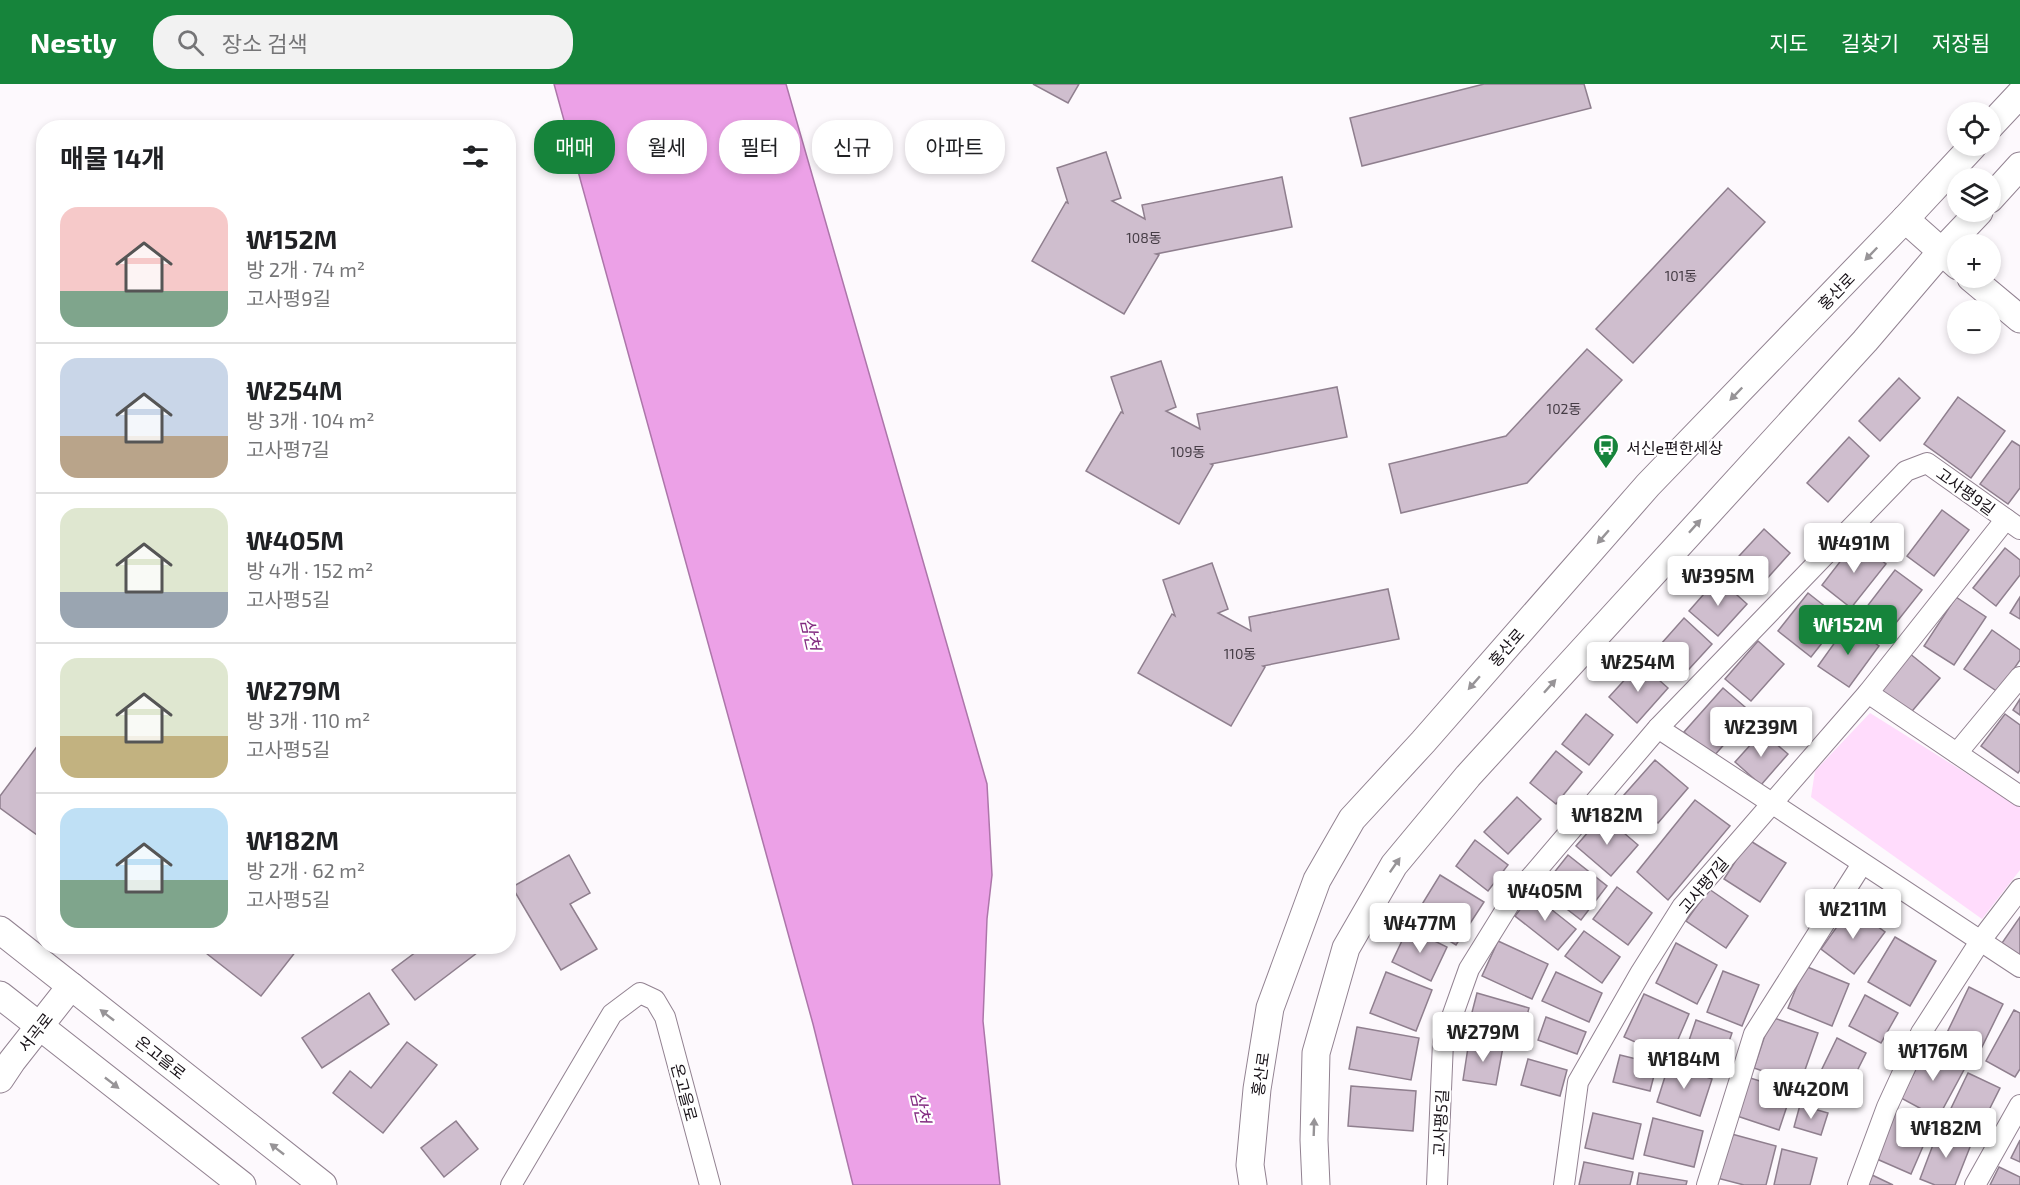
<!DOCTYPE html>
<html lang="ko">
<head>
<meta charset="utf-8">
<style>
  body { margin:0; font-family:"Exo 2","Noto Sans KR",sans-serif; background:#f2f2f2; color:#202124; height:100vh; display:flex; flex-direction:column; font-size:22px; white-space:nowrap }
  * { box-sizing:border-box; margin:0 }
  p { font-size:20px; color:#757577 }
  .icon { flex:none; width:33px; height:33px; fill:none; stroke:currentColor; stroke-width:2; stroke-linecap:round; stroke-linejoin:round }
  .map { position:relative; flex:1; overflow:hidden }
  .panel { position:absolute; left:36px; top:36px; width:480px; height:834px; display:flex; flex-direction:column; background:#fff; border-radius:24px; box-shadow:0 3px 9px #0003 }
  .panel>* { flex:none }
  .top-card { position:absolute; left:534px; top:36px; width:570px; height:54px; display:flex; gap:12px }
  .controls { position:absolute; left:1947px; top:18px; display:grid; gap:12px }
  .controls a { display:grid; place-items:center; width:54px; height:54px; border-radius:50%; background:#fff; box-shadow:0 3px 9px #0003; font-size:30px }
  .price { position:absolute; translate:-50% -51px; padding:0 14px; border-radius:6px; background:#fff; color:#222; font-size:20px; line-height:39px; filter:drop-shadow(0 2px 3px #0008) }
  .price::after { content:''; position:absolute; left:50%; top:36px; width:18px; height:14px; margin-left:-9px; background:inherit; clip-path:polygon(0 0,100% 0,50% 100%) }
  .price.active { background:#16843b; color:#fff }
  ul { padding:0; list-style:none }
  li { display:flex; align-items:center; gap:18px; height:150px; padding:0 24px }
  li+li { border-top:2px solid #e0e0e0 }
  li span { display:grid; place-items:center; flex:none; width:168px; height:120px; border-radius:18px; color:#555 }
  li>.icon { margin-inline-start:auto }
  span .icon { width:72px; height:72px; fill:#fffc; stroke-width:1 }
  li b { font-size:26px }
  h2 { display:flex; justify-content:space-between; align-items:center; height:72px; padding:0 24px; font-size:26px }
  .chip { padding:0 21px; border-radius:24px; background:#fff; box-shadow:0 3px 9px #0003; font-size:21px; line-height:54px }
  .chip.active { background:#16843b; color:#fff }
  header { display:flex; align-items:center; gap:36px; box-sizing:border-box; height:84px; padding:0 30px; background:#16843b; color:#fff }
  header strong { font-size:28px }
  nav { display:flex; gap:33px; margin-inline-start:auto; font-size:21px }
  .search { width:420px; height:54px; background:#f2f2f2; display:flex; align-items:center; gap:15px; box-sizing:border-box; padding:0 21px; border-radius:24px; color:#757577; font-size:22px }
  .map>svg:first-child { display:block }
  .green { fill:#ffdcfc }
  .water { fill:#eca1e7; stroke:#ac76a9; stroke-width:1.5 }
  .pier { fill:#fdf9fd }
  .building { fill:#cfbece; stroke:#8f7f8e; stroke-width:1.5 }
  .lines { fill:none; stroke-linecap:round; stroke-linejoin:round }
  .street-casing { stroke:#928291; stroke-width:22 }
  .secondary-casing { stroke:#928291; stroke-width:29 }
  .street { stroke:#fff; stroke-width:20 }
  .secondary { stroke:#fff; stroke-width:27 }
  .oneway { fill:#979497 }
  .labels { text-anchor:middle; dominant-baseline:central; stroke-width:4.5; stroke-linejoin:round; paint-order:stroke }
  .number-label { font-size:14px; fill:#453c45 }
  .street-label { font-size:16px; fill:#171117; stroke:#fff }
  .poi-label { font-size:16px; fill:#171117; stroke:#fff; text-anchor:start }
  .water-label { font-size:18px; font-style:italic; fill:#832d81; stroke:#fff }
</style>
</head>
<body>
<header>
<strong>Nestly</strong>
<div class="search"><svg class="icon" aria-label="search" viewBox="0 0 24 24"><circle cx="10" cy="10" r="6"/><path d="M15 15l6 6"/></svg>장소 검색</div>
<nav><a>지도</a><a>길찾기</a><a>저장됨</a></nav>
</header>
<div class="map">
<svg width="2020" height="1101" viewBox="0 0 2020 1101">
  <rect width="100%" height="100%" fill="#fdf9fd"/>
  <!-- green -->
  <path class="green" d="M1870,629L2020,723V786L1982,835L1811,713L1815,687Z"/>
  <!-- water -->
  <path class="water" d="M554,0H786L987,700L992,791L987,835L983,937L1000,1101H853L813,940Z"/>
  <!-- pier -->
  <path class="pier" d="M1965,0H2020V47L1961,4Z"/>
  <!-- building -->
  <g class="building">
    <path d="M1033,0H1079L1068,19Z"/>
    <path d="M1484,0H1584L1591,24L1362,82L1350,34Z"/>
    <path d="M1106,68L1121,114L1112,117L1145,135L1142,121L1282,93L1292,143L1156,170L1159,171L1124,230L1032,177L1066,118L1068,119L1057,84Z"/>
    <path d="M1728,104L1765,138L1633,279L1596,245Z"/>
    <path d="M1587,265L1622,296L1527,399L1401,429L1389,380L1506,352Z"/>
    <path d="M1161,277L1176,323L1166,327L1200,345L1197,330L1337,303L1347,353L1211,380L1213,381L1179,440L1086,387L1121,328L1123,329L1111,293Z"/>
    <path d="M1899,294L1920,314L1880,357L1859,337Z"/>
    <path d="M1958,313L2005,347L1971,394L1924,360Z"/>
    <path d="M1849,353L1869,372L1828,418L1807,399Z"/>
    <path d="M2012,357L2020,362V404L2008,420L1980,400Z"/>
    <path d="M1942,426L1969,446L1934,492L1907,472Z"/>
    <path d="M1764,445L1790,469L1755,508L1728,484Z"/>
    <path d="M1856,457L1886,480L1851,524L1822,501Z"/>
    <path d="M2005,464L2020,476V491L1996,522L1973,504Z"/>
    <path d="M1212,479L1228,525L1218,529L1251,547L1249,533L1388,505L1399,555L1263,582L1265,583L1231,642L1138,589L1172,530L1175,532L1163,496Z"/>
    <path d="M1895,486L1922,506L1888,549L1862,529Z"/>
    <path d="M1718,494L1747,520L1718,552L1689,527Z"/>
    <path d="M1808,509L1841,535L1811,573L1778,547Z"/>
    <path d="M1956,513L1986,533L1954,581L1924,562Z"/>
    <path d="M2020,513V535L2010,529Z"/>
    <path d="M1684,534L1712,560L1680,595L1653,569Z"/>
    <path d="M1848,540L1879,562L1849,603L1818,582Z"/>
    <path d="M1992,546L2020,566V576L1998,608L1964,585Z"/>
    <path d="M1758,557L1784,580L1751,617L1725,595Z"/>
    <path d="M1909,569L1940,594L1908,632L1878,608Z"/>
    <path d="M1640,579L1668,604L1637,639L1609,613Z"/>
    <path d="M1723,604L1752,629L1713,673L1684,648Z"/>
    <path d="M2020,615V631L2013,626Z"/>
    <path d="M1586,630L1613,651L1589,681L1562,660Z"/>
    <path d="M2005,630L2020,641V686L2018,689L1981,662Z"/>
    <path d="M1762,648L1788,670L1761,701L1735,678Z"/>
    <path d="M44,653V756L0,724V712Z"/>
    <path d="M1556,667L1582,688L1556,720L1530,699Z"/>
    <path d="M1655,676L1688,704L1658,739L1624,711Z"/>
    <path d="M1517,713L1541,735L1508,770L1484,748Z"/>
    <path d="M1695,716L1730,742L1668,816L1637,788Z"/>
    <path d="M1603,731L1638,761L1611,792L1576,762Z"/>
    <path d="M1475,756L1508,781L1488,807L1456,782Z"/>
    <path d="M1749,756L1786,779L1760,818L1724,795Z"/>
    <path d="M569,771L590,809L570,820L597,865L561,886L512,803Z"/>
    <path d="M1568,771L1607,802L1581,836L1541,805Z"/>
    <path d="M1440,791L1484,818L1456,861L1413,835Z"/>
    <path d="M1617,803L1652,829L1628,861L1593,835Z"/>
    <path d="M1709,805L1748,832L1726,864L1686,837Z"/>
    <path d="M1532,810L1576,845L1558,866L1515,832Z"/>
    <path d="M1851,823L1885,848L1854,890L1821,865Z"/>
    <path d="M2020,833V872L2002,859Z"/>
    <path d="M1408,844L1447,863L1431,897L1392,878Z"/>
    <path d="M1584,847L1620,873L1602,899L1565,872Z"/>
    <path d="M1895,853L1936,877L1910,922L1868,898Z"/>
    <path d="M1498,857L1548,880L1532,915L1482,892Z"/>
    <path d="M1676,859L1717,881L1697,920L1656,899Z"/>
    <path d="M197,862H300L261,912Z"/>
    <path d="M424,862H486L415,916L392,886Z"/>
    <path d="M1805,882L1849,900L1832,942L1788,924Z"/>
    <path d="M1723,887L1759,901L1742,942L1707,928Z"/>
    <path d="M1386,888L1432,906L1416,947L1370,929Z"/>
    <path d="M1556,888L1602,909L1589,938L1542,917Z"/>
    <path d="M1969,903L2003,920L1978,971L1944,955Z"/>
    <path d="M369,909L389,940L322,984L302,954Z"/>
    <path d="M1477,909L1529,924L1521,954L1469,940Z"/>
    <path d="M1644,910L1689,930L1670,974L1624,953Z"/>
    <path d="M1865,911L1898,929L1881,959L1849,942Z"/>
    <path d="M2014,926L2020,929V985L2015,993L1986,977Z"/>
    <path d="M1546,933L1586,948L1577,970L1538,956Z"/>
    <path d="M1771,933L1818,949L1800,1000L1754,984Z"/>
    <path d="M1696,936L1732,949L1719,986L1683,974Z"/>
    <path d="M1357,943L1419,954L1411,996L1349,985Z"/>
    <path d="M1837,954L1866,969L1850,1001L1821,987Z"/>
    <path d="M1469,957L1503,963L1496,1001L1463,996Z"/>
    <path d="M407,958L437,981L383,1049L333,1009L350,987L371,1004Z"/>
    <path d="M1928,962L1966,982L1938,1034L1901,1014Z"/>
    <path d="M1620,971L1657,980L1650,1007L1613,998Z"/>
    <path d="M1528,975L1567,986L1560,1012L1521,1001Z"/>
    <path d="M1669,980L1712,995L1700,1032L1657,1018Z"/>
    <path d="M1968,989L2000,1004L1975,1054L1944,1039Z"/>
    <path d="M1747,993L1792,1007L1779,1046L1734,1031Z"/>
    <path d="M1351,1002L1416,1007L1413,1047L1348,1042Z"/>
    <path d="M1800,1021L1828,1029L1821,1051L1794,1043Z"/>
    <path d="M1891,1026L1931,1044L1911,1090L1870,1072Z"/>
    <path d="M1593,1029L1641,1040L1633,1075L1585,1064Z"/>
    <path d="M1653,1034L1703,1047L1694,1083L1644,1071Z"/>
    <path d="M456,1037L478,1065L444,1093L421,1064Z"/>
    <path d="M1939,1045L1972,1058L1955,1101H1935L1920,1095Z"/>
    <path d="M1728,1049L1776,1062L1766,1101H1744L1717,1094Z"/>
    <path d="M2020,1056V1078L2011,1074Z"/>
    <path d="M1782,1065L1817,1074L1810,1101H1774Z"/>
    <path d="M1584,1078L1633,1088L1630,1101H1579Z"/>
    <path d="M1999,1083L2020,1093V1101H1990Z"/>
    <path d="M1639,1089L1687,1097L1686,1101H1637Z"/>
    <path d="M1870,1090L1893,1101H1865Z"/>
  </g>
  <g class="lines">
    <defs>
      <g id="street">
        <path d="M1868,609L2020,712"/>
        <path d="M1658,644L1906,387L1927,379L2020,445"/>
        <path d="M1957,669L2020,593"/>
        <path d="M511,1101L612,930L640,909L655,916L665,933L710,1101"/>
        <path d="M1437,1101L1443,958L1469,885L1513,814L1658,644L2020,883"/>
        <path d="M1564,1101L1578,998L1641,888L1682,823L1868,609L2006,435"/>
        <path d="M1707,1101L1754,950L1862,780"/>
        <path d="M1858,1101L1887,1023L1921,949L1981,856L2020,805"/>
        <path d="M1975,1101L2020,1021"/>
      </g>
      <g id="secondary">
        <path d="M1990,42L2020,10"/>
        <path d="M1990,115L2020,82"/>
        <path d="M1905,135L1958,182"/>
        <path d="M1971,194L2020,235"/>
        <path d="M0,846L323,1101"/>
        <path d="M0,911L242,1101"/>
        <path d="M0,995L12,977L71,902"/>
        <path d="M1253,1101L1250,1081L1257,1005L1270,924L1317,796L1352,735L1423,658L1648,401L1905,135L1973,62"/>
        <path d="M1316,1101L1314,1056L1316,969L1346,864L1394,781L1468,692L1865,257L1941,168L1979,128"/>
      </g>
    </defs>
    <!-- street casing -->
    <use href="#street" class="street-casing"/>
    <!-- secondary casing -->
    <use href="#secondary" class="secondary-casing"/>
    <!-- street -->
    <use href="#street" class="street"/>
    <!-- secondary -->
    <use href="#secondary" class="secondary"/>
  </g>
  <!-- one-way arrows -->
  <defs><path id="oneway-solid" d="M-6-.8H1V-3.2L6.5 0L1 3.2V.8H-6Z" transform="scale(1.5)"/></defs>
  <g class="oneway">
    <use href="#oneway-solid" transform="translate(1871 170) rotate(134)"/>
    <use href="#oneway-solid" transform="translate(1736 310) rotate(134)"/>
    <use href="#oneway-solid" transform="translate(1695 442) rotate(-48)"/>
    <use href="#oneway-solid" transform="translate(1603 453) rotate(131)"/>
    <use href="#oneway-solid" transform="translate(1474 599) rotate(131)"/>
    <use href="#oneway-solid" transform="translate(1550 602) rotate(-48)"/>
    <use href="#oneway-solid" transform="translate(1395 781) rotate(-55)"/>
    <use href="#oneway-solid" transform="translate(107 931) rotate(-142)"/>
    <use href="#oneway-solid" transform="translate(112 999) rotate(38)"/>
    <use href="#oneway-solid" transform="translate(1314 1043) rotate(-88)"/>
    <use href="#oneway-solid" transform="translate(277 1065) rotate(-142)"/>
  </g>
  <!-- icons -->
  <defs>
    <symbol id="bus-pin" viewBox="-11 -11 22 30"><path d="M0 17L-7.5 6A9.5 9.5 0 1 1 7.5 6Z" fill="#16843b" stroke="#fff"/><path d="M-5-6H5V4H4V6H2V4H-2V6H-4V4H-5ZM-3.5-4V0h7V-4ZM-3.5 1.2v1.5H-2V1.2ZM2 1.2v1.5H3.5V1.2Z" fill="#fff"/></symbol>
  </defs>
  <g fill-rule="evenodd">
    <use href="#bus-pin" x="1591" y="348" width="30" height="40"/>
  </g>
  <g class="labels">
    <!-- number labels -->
    <g class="number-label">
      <text x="1144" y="153">108동</text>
      <text x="1681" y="191">101동</text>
      <text x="1564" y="324">102동</text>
      <text x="1188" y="367">109동</text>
      <text x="1240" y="569">110동</text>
    </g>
    <!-- street labels -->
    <g class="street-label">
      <text transform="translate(1836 207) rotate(-46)">홍산로</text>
      <text transform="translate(1966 407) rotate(36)">고사평9길</text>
      <text transform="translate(1506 563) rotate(-49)">홍산로</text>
      <text transform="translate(1703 801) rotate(-50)">고사평7길</text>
      <text transform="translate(35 948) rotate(-52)">서곡로</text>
      <text transform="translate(161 973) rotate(38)">온고을로</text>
      <text transform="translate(1260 990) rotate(-82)">홍산로</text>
      <text transform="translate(685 1008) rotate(75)">온고을로</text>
      <text transform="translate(1440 1039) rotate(-87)">고사평5길</text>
    </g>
    <!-- poi labels -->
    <g class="poi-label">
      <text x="1626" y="363">서신e편한세상</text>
    </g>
    <!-- water labels -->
    <g class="water-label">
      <text transform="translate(811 550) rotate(77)">삼천</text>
      <text transform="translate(921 1023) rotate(77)">삼천</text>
    </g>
  </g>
</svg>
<div class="controls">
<a><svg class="icon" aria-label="locate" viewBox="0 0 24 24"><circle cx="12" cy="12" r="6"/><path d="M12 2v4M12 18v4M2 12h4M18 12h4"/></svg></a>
<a><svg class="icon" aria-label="layers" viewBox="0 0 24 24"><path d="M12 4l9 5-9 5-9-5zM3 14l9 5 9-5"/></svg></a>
<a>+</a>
<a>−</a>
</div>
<b class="price" style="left:1854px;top:490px">₩491M</b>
<b class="price" style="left:1718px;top:523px">₩395M</b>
<b class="price active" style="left:1848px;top:572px">₩152M</b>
<b class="price" style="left:1638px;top:609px">₩254M</b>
<b class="price" style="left:1761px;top:674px">₩239M</b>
<b class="price" style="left:1607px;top:762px">₩182M</b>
<b class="price" style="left:1545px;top:838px">₩405M</b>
<b class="price" style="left:1853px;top:856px">₩211M</b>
<b class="price" style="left:1420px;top:870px">₩477M</b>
<b class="price" style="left:1483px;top:979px">₩279M</b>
<b class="price" style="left:1933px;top:998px">₩176M</b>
<b class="price" style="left:1684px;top:1006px">₩184M</b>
<b class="price" style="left:1811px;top:1036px">₩420M</b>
<b class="price" style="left:1946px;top:1075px">₩182M</b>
<div class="top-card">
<a class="chip active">매매</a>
<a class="chip">월세</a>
<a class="chip">필터</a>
<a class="chip">신규</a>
<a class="chip">아파트</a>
</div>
<section class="panel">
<h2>매물 14개<svg class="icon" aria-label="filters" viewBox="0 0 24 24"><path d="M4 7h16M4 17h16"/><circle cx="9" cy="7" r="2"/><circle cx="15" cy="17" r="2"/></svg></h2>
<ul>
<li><span style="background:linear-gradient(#f6c9c9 70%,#7fa58c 0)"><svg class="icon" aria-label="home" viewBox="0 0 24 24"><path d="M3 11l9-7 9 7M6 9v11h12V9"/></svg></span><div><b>₩152M</b><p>방 2개 · 74 m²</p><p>고사평9길</p></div></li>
<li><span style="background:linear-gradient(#c9d6e8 65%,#b9a48a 0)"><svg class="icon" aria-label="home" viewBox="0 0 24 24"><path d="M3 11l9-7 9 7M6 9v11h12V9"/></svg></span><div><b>₩254M</b><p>방 3개 · 104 m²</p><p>고사평7길</p></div></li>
<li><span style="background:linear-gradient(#dfe7d0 70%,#9aa5b1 0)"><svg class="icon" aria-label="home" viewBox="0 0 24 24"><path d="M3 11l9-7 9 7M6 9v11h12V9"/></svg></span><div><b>₩405M</b><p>방 4개 · 152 m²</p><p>고사평5길</p></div></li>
<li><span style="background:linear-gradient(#dfe7d0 65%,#c2b280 0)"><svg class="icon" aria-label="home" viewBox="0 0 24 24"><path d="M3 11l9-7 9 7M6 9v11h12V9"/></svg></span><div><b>₩279M</b><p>방 3개 · 110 m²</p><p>고사평5길</p></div></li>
<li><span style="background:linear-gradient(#bfe0f5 60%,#7fa58c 0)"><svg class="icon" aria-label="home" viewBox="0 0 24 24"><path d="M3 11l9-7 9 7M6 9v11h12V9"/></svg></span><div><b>₩182M</b><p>방 2개 · 62 m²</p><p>고사평5길</p></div></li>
</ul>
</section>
</div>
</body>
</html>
